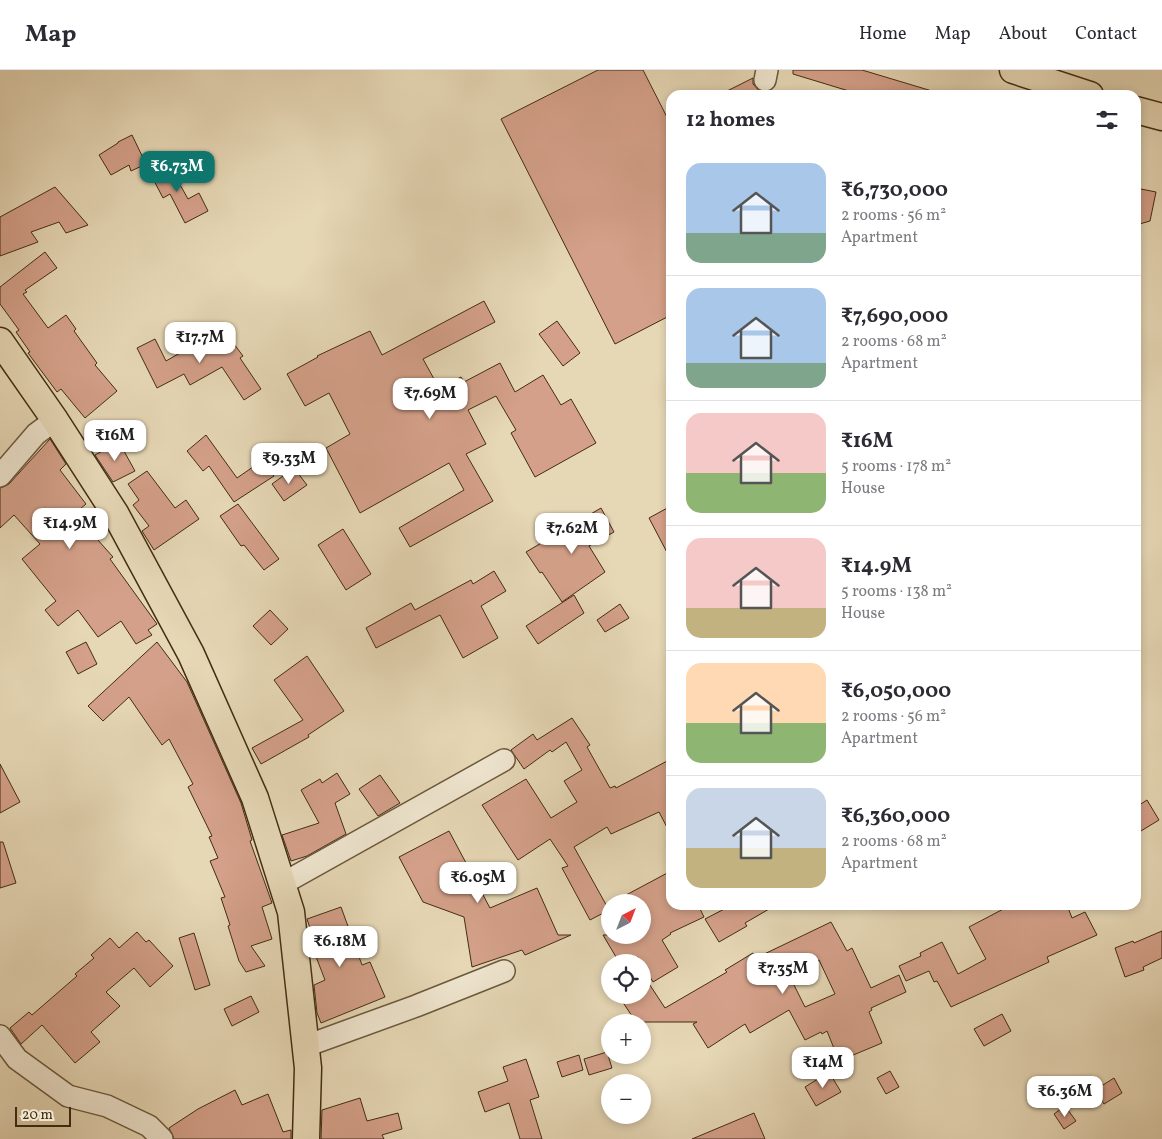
<!DOCTYPE html>
<html lang="en">
<head>
<meta charset="utf-8">
<style>
  body { margin:0; font-family:Vollkorn,serif; background:#f2f2f3; color:#2b2b33; height:100vh; display:flex; flex-direction:column; font-size:19px; white-space:nowrap }
  * { box-sizing:border-box; margin:0 }
  p { font-size:16px; color:#7c7c81 }
  .icon { flex:none; width:28px; height:28px; fill:none; stroke:currentColor; stroke-width:2; stroke-linecap:round; stroke-linejoin:round }
  .map { position:relative; flex:1; overflow:hidden }
  .details { position:absolute; left:666px; top:20px; width:475px; height:820px; display:flex; flex-direction:column; background:#fff; border-radius:15px; box-shadow:0 2px 8px #0003 }
  .details>* { flex:none }
  .needle { width:32px; rotate:42deg }
  .tools { position:absolute; left:601px; top:824px; display:grid; gap:10px }
  .tools a { display:grid; place-items:center; width:50px; height:50px; border-radius:50%; background:#fff; box-shadow:0 2px 8px #0003; font-size:25px }
  .scale { position:absolute; left:15px; bottom:12px; width:56px; box-sizing:border-box; padding-left:5px; border:2px solid #422d13; border-top:0; font-size:14px; line-height:18px; white-space:nowrap; color:#422d13; -webkit-text-stroke:4px #efe5cf; paint-order:stroke }
  .price { position:absolute; translate:-50% -42px; padding:0 11px; border-radius:10px; background:#fff; color:#222; font-size:16px; line-height:32px; filter:drop-shadow(0 1px 2px #0008) }
  .price::after { content:''; position:absolute; left:50%; top:30px; width:15px; height:11px; margin-left:-8px; background:inherit; clip-path:polygon(0 0,100% 0,50% 100%) }
  .price.current { background:#0f766e; color:#fff }
  ul { padding:0; list-style:none }
  li { display:flex; align-items:center; gap:15px; height:125px; padding:0 20px }
  li+li { border-top:1px solid #e1e1e2 }
  li span { display:grid; place-items:center; flex:none; width:140px; height:100px; border-radius:15px; color:#555 }
  li>.icon { margin-inline-start:auto }
  span .icon { width:60px; height:60px; fill:#fffc; stroke-width:1 }
  li b { font-size:21px }
  h2 { display:flex; justify-content:space-between; align-items:center; height:60px; padding:0 20px; font-size:21px }
  header { display:flex; align-items:center; gap:30px; box-sizing:border-box; height:70px; padding:0 25px; background:#fff; border-bottom:1px solid #e1e1e2 }
  header strong { font-size:24px }
  nav { display:flex; gap:28px; margin-inline-start:auto; font-size:18px }
  .map>svg:first-child { display:block }
  .building { fill:#d4a089; stroke:#422d13; fill-rule:evenodd }
  .lines { fill:none; stroke-linecap:round; stroke-linejoin:round }
  .minor-casing { stroke:#6b583c; stroke-width:24 }
  .major-casing { stroke:#422d13; stroke-width:29 }
  .minor { stroke:#efe5cf; stroke-width:21 }
  .major { stroke:#e6d7b5; stroke-width:26 }
</style>
</head>
<body>
<header>
<strong>Map</strong>
<nav><a>Home</a><a>Map</a><a>About</a><a>Contact</a></nav>
</header>
<div class="map">
<svg width="1162" height="1069" viewBox="0 0 1162 1069">
  <rect width="100%" height="100%" fill="#e6d7b5"/>
  <filter id="stains"><feTurbulence type="fractalNoise" baseFrequency=".004" numOctaves="4"/><feColorMatrix values="0 0 0 0 .2 0 0 0 0 .09 0 0 0 0 .02 0 0 0 .5 -.17"/></filter>
  <radialGradient id="worn" r=".72"><stop offset=".6" stop-color="#630" stop-opacity="0"/><stop offset="1" stop-color="#630" stop-opacity=".3"/></radialGradient>
  <!-- building -->
  <g class="building">
    <path d="M598,0H643L671,55V245L615,274L501,49Z"/>
    <path d="M793,0H862L932,21V25H862L793,4Z"/>
    <path d="M753,8V14L763,25H719Z"/>
    <path d="M132,65L146,94L131,101L129,95L111,105L99,85L118,73V72Z"/>
    <path d="M167,91L188,129L199,123L208,141L185,153L170,124L163,128L149,101Z"/>
    <path d="M55,117L88,155L66,163L59,152L31,162L38,172L0,186V147Z"/>
    <path d="M1136,118L1156,122L1150,151L1136,155Z"/>
    <path d="M45,182L57,198L25,220L27,222L23,224L48,258L66,245L76,259L74,261L97,293L95,295L117,321L85,348L61,319L57,322L28,283L30,282L16,262L19,260L0,234V217Z"/>
    <path d="M484,231L495,252L423,289L439,318L461,307L464,312L500,293L515,322L543,305L561,335L571,329L596,373L535,407L511,363L516,360L496,326L468,340L486,374L466,384L493,431L410,477L399,458L464,420L449,393L360,443L326,378L350,364L329,323L305,336L287,304L318,287L317,286L370,261L382,285Z"/>
    <path d="M557,251L580,283L563,296L539,264Z"/>
    <path d="M225,262L243,286L240,288L261,319L244,330L222,297L190,315L184,304L157,318L137,278L155,269L166,291L201,271L204,277Z"/>
    <path d="M206,365L237,408L263,390L274,406L234,432L209,396L203,401L187,381Z"/>
    <path d="M50,369L66,394L60,400L86,434L80,439L102,465L97,469L113,487L110,489L157,554L148,560L152,565L136,574L121,551L98,567L78,540L58,556L45,540L56,531L22,489L40,474L14,445L0,458V418L9,414Z"/>
    <path d="M119,372L135,401L113,412L95,385Z"/>
    <path d="M294,398L307,415L284,431L272,414Z"/>
    <path d="M147,401L175,438L186,430L199,449L154,480L142,461L149,456L133,435L139,430L128,414Z"/>
    <path d="M238,434L279,489L264,500L244,475L241,476L220,446Z"/>
    <path d="M671,436V490L649,448Z"/>
    <path d="M601,438L614,462L589,476L605,502L562,532L542,502L540,503L526,482Z"/>
    <path d="M343,459L371,504L346,520L318,475Z"/>
    <path d="M494,501L506,521L481,536L498,568L463,588L440,545L376,578L366,558L411,533L415,540L471,510L473,514Z"/>
    <path d="M574,525L584,543L538,574L526,556Z"/>
    <path d="M620,534L629,548L605,562L597,550Z"/>
    <path d="M270,540L288,559L271,575L253,556Z"/>
    <path d="M86,572L97,594L78,604L66,582Z"/>
    <path d="M157,572L187,612L241,733L252,770L250,771L272,833L262,837L272,869L251,876L265,896L246,902L239,891L228,856L230,855L221,828L225,827L210,791L218,788L209,767L212,766L188,717L193,714L169,669L162,675L129,627L103,651L88,636Z"/>
    <path d="M307,586L344,641L308,665L309,667L261,694L252,678L303,650L274,610Z"/>
    <path d="M572,648L590,675L587,677L610,718L615,716L616,718L671,689V765L659,742L611,764L607,757L574,777L609,840L590,850L562,798L568,796L550,769L518,790L482,735L526,709L551,748L577,732L564,711L582,700L566,672L552,682L550,680L524,699L511,680L533,664L537,670Z"/>
    <path d="M0,694L20,732L0,743Z"/>
    <path d="M337,703L350,724L335,733L346,764L307,786L291,791L282,765L319,753L301,720L320,709L322,713Z"/>
    <path d="M380,705L400,733L378,746L359,719Z"/>
    <path d="M1147,730L1159,750L1136,764V737Z"/>
    <path d="M449,761L490,838L537,818L558,865H571L525,885L522,880L472,897L464,847L423,832L399,787Z"/>
    <path d="M0,772H3L16,813L0,818Z"/>
    <path d="M671,801V835H698L704,847L670,863L671,864L662,870L678,897L653,912L638,887L628,892H619L603,865H642V832H613Z"/>
    <path d="M732,835H776L745,853L747,856L719,872L705,849Z"/>
    <path d="M1011,835H1067L1072,848L1085,842L1097,865L1047,887L1049,892L951,937L937,911L934,912L929,901L906,911L899,896L921,886L920,883L942,872L958,904L986,889L969,857Z"/>
    <path d="M341,837L362,895L370,892L385,927L321,953L317,943L314,915L325,910L310,871L314,870L307,849Z"/>
    <path d="M831,852L847,881L852,878L871,918L899,905L906,922L871,938L872,940L869,942L882,973L839,991L827,961L822,964L821,962L805,970L789,940L750,963L745,954L708,978L693,954L697,952H636L622,931L632,925H642V903L665,938L727,902L725,900L753,883L756,888ZM819,890L835,924L805,937L789,905Z"/>
    <path d="M1162,861V888L1143,897L1144,900L1125,907L1115,878L1133,871L1134,873Z"/>
    <path d="M137,862L146,872L149,870L173,896L150,917L134,898L106,922L120,936L91,962L100,972L75,993L42,955L21,974L10,958L29,942L32,945L77,906L75,904L94,888L91,885L110,868L119,878Z"/>
    <path d="M194,863L210,915L195,920L179,868Z"/>
    <path d="M251,926L259,942L232,956L224,939Z"/>
    <path d="M1002,944L1011,961L984,976L974,959Z"/>
    <path d="M607,982L612,998L589,1005L584,989Z"/>
    <path d="M579,985L583,1000L562,1007L557,992Z"/>
    <path d="M526,989L539,1027L530,1030L542,1069H520L509,1033L485,1042L478,1022L508,1011L503,997Z"/>
    <path d="M890,1001L899,1017L886,1024L877,1008Z"/>
    <path d="M829,1002L841,1022L816,1036L805,1017Z"/>
    <path d="M1114,1008L1122,1023L1104,1034L1095,1020Z"/>
    <path d="M235,1020L242,1035L268,1024L283,1062L291,1060V1069H174L169,1058L198,1039Z"/>
    <path d="M360,1028L367,1051L398,1043L402,1059L382,1065L384,1069H321L322,1040Z"/>
    <path d="M1065,1036L1076,1051L1064,1059L1054,1044Z"/>
    <path d="M754,1043L765,1069H692Z"/>
  </g>
  <g class="lines">
    <defs>
      <g id="minor">
        <path d="M765,10L767,0"/>
        <path d="M0,406L36,364L55,350"/>
        <path d="M282,814L504,690"/>
        <path d="M0,966L17,989L68,1026L107,1036L149,1056L162,1069"/>
        <path d="M306,976L416,936L504,901"/>
      </g>
      <g id="major">
        <path d="M1013,0L1090,25"/>
        <path d="M1136,40L1162,47"/>
        <path d="M0,271L55,350L115,443L191,584L255,728L291,842L308,998L306,1069"/>
      </g>
    </defs>
    <!-- minor casing -->
    <use href="#minor" class="minor-casing"/>
    <!-- major casing -->
    <use href="#major" class="major-casing"/>
    <!-- minor -->
    <use href="#minor" class="minor"/>
    <!-- major -->
    <use href="#major" class="major"/>
  </g>
  <rect width="100%" height="100%" filter="url(#stains)"/>
  <rect width="100%" height="100%" fill="url(#worn)"/>
</svg>
<div class="tools">
<a><svg class="needle" viewBox="-14 -14 28 28"><path d="M0-13l5 13h-10z" fill="#e53935"/><path d="M0 13l5-13h-10z" fill="#7c7c81"/></svg></a>
<a><svg class="icon" aria-label="locate" viewBox="0 0 24 24"><circle cx="12" cy="12" r="6"/><path d="M12 2v4M12 18v4M2 12h4M18 12h4"/></svg></a>
<a>+</a>
<a>−</a>
</div>
<div class="scale">20 m</div>
<b class="price current" style="left:177px;top:123px">₹6.73M</b>
<b class="price" style="left:200px;top:294px">₹17.7M</b>
<b class="price" style="left:430px;top:350px">₹7.69M</b>
<b class="price" style="left:115px;top:392px">₹16M</b>
<b class="price" style="left:289px;top:415px">₹9.33M</b>
<b class="price" style="left:70px;top:480px">₹14.9M</b>
<b class="price" style="left:572px;top:485px">₹7.62M</b>
<b class="price" style="left:478px;top:834px">₹6.05M</b>
<b class="price" style="left:340px;top:898px">₹6.18M</b>
<b class="price" style="left:783px;top:925px">₹7.35M</b>
<b class="price" style="left:823px;top:1019px">₹14M</b>
<b class="price" style="left:1065px;top:1048px">₹6.36M</b>
<section class="details">
<h2>12 homes<svg class="icon" aria-label="filters" viewBox="0 0 24 24"><path d="M4 7h16M4 17h16"/><circle cx="9" cy="7" r="2"/><circle cx="15" cy="17" r="2"/></svg></h2>
<ul>
<li><span style="background:linear-gradient(#a9c7e8 70%,#7fa58c 0)"><svg class="icon" aria-label="home" viewBox="0 0 24 24"><path d="M3 11l9-7 9 7M6 9v11h12V9"/></svg></span><div><b>₹6,730,000</b><p>2 rooms · 56 m²</p><p>Apartment</p></div></li>
<li><span style="background:linear-gradient(#a9c7e8 75%,#7fa58c 0)"><svg class="icon" aria-label="home" viewBox="0 0 24 24"><path d="M3 11l9-7 9 7M6 9v11h12V9"/></svg></span><div><b>₹7,690,000</b><p>2 rooms · 68 m²</p><p>Apartment</p></div></li>
<li><span style="background:linear-gradient(#f6c9c9 60%,#8fb573 0)"><svg class="icon" aria-label="home" viewBox="0 0 24 24"><path d="M3 11l9-7 9 7M6 9v11h12V9"/></svg></span><div><b>₹16M</b><p>5 rooms · 178 m²</p><p>House</p></div></li>
<li><span style="background:linear-gradient(#f6c9c9 70%,#c2b280 0)"><svg class="icon" aria-label="home" viewBox="0 0 24 24"><path d="M3 11l9-7 9 7M6 9v11h12V9"/></svg></span><div><b>₹14.9M</b><p>5 rooms · 138 m²</p><p>House</p></div></li>
<li><span style="background:linear-gradient(#ffd9b3 60%,#8fb573 0)"><svg class="icon" aria-label="home" viewBox="0 0 24 24"><path d="M3 11l9-7 9 7M6 9v11h12V9"/></svg></span><div><b>₹6,050,000</b><p>2 rooms · 56 m²</p><p>Apartment</p></div></li>
<li><span style="background:linear-gradient(#c9d6e8 60%,#c2b280 0)"><svg class="icon" aria-label="home" viewBox="0 0 24 24"><path d="M3 11l9-7 9 7M6 9v11h12V9"/></svg></span><div><b>₹6,360,000</b><p>2 rooms · 68 m²</p><p>Apartment</p></div></li>
</ul>
</section>
</div>
</body>
</html>
